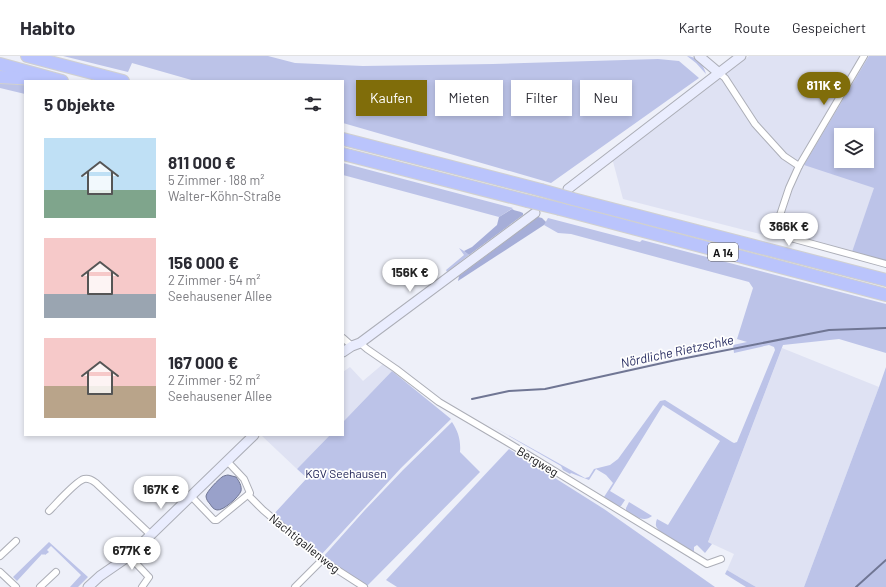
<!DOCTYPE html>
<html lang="de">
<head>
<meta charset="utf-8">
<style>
  body { margin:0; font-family:Barlow,sans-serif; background:#f2f2f3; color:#2b2b33; height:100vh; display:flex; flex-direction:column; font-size:15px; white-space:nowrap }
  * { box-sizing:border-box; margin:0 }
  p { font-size:13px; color:#7c7c81 }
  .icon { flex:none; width:22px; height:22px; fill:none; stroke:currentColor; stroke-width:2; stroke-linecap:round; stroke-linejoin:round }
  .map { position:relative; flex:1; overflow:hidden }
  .panel { position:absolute; left:24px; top:24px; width:320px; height:356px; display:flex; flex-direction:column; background:#fff; border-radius:0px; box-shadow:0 2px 6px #0003 }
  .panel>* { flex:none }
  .guide { position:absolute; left:356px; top:24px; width:380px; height:36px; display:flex; gap:8px }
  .buttons { position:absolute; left:834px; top:72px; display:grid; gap:8px }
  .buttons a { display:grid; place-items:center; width:40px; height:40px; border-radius:0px; background:#fff; box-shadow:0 2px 6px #0003; font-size:20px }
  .price { position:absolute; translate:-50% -34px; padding:0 9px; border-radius:14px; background:#fff; color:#222; font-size:13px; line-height:26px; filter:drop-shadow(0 1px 2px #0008) }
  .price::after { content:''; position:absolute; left:50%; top:24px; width:12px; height:9px; margin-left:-6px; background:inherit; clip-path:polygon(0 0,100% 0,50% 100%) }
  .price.on { background:#806d0a; color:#fff }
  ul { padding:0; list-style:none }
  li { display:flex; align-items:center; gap:12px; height:100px; padding:0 20px }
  li span { display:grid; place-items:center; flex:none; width:112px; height:80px; border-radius:0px; color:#555 }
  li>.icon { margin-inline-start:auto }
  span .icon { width:48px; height:48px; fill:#fffc; stroke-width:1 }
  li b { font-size:17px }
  h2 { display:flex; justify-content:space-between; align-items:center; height:48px; padding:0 20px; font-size:17px }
  .tag { padding:0 14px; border-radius:0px; background:#fff; box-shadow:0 2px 6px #0003; font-size:14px; line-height:36px }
  .tag.on { background:#806d0a; color:#fff }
  header { display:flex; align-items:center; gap:24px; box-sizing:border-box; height:56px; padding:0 20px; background:#fff; border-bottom:1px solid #e1e1e2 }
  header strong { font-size:19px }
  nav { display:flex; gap:22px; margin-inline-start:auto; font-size:14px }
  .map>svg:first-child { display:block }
  .built { fill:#dfe2f3; fill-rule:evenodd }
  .green { fill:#bcc3e8; fill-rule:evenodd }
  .forest { fill:#a6aed8 }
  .water { fill:#99a1ca; stroke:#707694 }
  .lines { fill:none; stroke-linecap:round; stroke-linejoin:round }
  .stream { stroke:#707694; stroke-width:2 }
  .street-casing { stroke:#acaeb7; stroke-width:8 }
  .secondary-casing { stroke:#acaeb7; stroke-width:11 }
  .highway-casing { stroke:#d0d0d0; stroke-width:14 }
  .street { stroke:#fff; stroke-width:6 }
  .secondary { stroke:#eaedfe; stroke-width:9 }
  .highway { stroke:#bac4fc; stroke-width:12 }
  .highway-bridge-casing { stroke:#d0d0d0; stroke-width:14; stroke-linecap:butt }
  .highway-bridge { stroke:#bac4fc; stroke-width:12 }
  .labels { text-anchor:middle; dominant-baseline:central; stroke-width:3.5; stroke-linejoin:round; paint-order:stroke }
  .shield { fill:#fefefe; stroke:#59595b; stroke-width:1 }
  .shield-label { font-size:11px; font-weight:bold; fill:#121215 }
  .street-label { font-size:12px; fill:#121215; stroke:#fefefe }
  .park-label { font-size:12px; fill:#212457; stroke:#fefefe }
  .water-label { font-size:13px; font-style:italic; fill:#2a2f63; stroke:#fefefe }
</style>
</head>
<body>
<header>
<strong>Habito</strong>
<nav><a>Karte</a><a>Route</a><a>Gespeichert</a></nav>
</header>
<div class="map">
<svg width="886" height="531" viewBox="0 0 886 531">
  <rect width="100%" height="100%" fill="#eef0f9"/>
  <!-- built -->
  <g class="built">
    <path d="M749,0H886V210L623,143L612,102ZM841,79H867V105H841Z"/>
    <path d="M782,292L879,331L804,531H756L727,514L734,498L708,486Z"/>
    <path d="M383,308L392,315L343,366V316L350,311L363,325Z"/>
    <path d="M261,379H330L297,413Z"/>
  </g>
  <!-- green -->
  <g class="green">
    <path d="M63,0H268L295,7L363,10L493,8L658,3L679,5L699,22L551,127L343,67V25H195L132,7L128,16Z"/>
    <path d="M687,0C696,0 704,9 706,18L696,7Z"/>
    <path d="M869,0H886V205L852,196L874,132L804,109ZM841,79H867V105H841Z"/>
    <path d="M0,25L25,28V38L0,32Z"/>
    <path d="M343,107L513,152L499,161L343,119Z"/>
    <path d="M548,162L640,186L642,184L886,248V297L839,283L783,289L708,486L712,488L705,497L697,489L694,491V498C685,492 662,480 657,472C655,469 656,466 657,463L668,469L720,385L663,349L610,435L625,444L621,450L619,451L604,441L613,427L606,419L596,413L589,424L571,417L570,418L563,414L561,410L490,369L585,422L589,421L594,413L610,409L618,403L660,345L665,344L732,386L734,387L737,386L775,294L774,291L769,289L734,297L733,289L747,286L737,283L753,232L749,226L571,178L558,177L544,169Z"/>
    <path d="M459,192L464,195L469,199L447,216L446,214L464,199Z"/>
    <path d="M886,311V531H804L879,331Z"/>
    <path d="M392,315L451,363L401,412L321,499L273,459L307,422L297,413L330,379H343V366Z"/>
    <path d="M452,366C458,375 461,384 460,396L480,416L367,530L323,501L364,455L403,414Z"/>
    <path d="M509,393L604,453L715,531H397L386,524Z"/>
    <path d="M629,446L652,460C644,467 634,460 626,455V452Z"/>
    <path d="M49,486L88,521L78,531H70L81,519L51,490L47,494L49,496L45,499L44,498L43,499L42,498L17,525L13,521Z"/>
    <path d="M727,514L756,531H746L725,518Z"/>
  </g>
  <!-- forest -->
  <g class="forest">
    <path d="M512,153C515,155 519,155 523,157V159L469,199L464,195L472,191L497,169L499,161Z"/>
    <path d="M538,161L542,162L546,166L544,169L458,225L459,220Z"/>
  </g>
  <!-- water -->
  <path class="water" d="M228,419L236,421C239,425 242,430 241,435C239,441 223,455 217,454C213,453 212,451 210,448C208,446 206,443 206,440C207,435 218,424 222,421C223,420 227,419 228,419Z"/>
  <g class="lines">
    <!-- stream -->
    <g class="stream">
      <path d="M472,343L509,335L545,333L676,304L829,274L886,272"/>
      <path d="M856,531L886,504"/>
    </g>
    <defs>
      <g id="street">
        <path d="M864,0L799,110L789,132L779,162L781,176L787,181L886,208"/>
        <path d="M719,17L725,22L755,68L784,100L799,110"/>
        <path d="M343,282L352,290"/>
        <path d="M360,287L367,293L396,313L439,346L507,386L707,508L721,503"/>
        <path d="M248,439L263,454L322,504L364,531"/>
        <path d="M191,440L214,464H217L250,437L244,423L227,405"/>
        <path d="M49,455C56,448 76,425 84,423C89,422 92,424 96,427L151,479"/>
        <path d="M0,500L16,485"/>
        <path d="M129,500L147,519L149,521L142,531"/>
        <path d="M0,516L16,531"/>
        <path d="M40,531L56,516"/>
        <path d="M295,531L322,504"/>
      </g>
      <g id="secondary">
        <path d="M699,0L719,17"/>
        <path d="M568,133L741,0"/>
        <path d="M343,296L352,290L360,287L535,157"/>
        <path d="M88,531L100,520L129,500L254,379"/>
      </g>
      <g id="highway">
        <path d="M27,0L123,25"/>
        <path d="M0,8L62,25"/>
        <path d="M0,21L36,23"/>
        <path d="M343,83L541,134"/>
        <path d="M343,98L527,145"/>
        <path d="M573,143L886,224"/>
        <path d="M560,153L886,239"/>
      </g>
    </defs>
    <!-- street casing -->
    <use href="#street" class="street-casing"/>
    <!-- secondary casing -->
    <use href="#secondary" class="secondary-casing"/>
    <!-- highway casing -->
    <use href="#highway" class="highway-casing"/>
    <!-- street -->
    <use href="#street" class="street"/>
    <!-- secondary -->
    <use href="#secondary" class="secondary"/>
    <!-- highway -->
    <use href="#highway" class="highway"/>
    <defs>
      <g id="highway-bridge">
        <path d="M541,134L573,143"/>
        <path d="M527,145L560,153"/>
      </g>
    </defs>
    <!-- highway-bridge casing -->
    <use href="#highway-bridge" class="highway-bridge-casing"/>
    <!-- highway-bridge -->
    <use href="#highway-bridge" class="highway-bridge"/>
  </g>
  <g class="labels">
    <!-- shield labels -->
    <rect class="shield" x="708" y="187" width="30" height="18" rx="3"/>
    <g class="shield-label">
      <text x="723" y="196">A 14</text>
    </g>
    <!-- street labels -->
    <g class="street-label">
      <text transform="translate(538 405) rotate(31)">Bergweg</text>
      <text transform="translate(305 487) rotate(39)">Nachtigallenweg</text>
    </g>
    <!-- park labels -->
    <g class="park-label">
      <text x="346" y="417">KGV Seehausen</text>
    </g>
    <!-- water labels -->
    <g class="water-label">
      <text transform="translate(677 295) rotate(-12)">Nördliche Rietzschke</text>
    </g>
  </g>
</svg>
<div class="buttons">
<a><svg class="icon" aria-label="layers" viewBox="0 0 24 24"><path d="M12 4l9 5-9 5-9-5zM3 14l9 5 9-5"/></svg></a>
</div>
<b class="price on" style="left:824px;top:50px">811K €</b>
<b class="price" style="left:789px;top:191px">366K €</b>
<b class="price" style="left:410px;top:237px">156K €</b>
<b class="price" style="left:161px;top:454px">167K €</b>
<b class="price" style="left:132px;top:515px">677K €</b>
<div class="guide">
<a class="tag on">Kaufen</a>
<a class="tag">Mieten</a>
<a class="tag">Filter</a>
<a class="tag">Neu</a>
</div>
<section class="panel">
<h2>5 Objekte<svg class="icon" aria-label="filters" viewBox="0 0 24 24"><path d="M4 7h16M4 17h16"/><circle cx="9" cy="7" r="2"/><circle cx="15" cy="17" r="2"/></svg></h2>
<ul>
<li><span style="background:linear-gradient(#bfe0f5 65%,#7fa58c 0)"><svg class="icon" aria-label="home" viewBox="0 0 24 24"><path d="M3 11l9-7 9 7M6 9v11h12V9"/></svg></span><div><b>811 000 €</b><p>5 Zimmer · 188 m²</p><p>Walter-Köhn-Straße</p></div></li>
<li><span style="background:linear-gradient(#f6c9c9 70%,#9aa5b1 0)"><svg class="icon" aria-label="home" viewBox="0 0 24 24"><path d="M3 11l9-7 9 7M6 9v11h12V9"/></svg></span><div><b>156 000 €</b><p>2 Zimmer · 54 m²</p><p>Seehausener Allee</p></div></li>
<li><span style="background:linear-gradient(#f6c9c9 60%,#b9a48a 0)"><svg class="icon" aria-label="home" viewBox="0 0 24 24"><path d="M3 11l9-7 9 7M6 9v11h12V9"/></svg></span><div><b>167 000 €</b><p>2 Zimmer · 52 m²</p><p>Seehausener Allee</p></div></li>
</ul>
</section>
</div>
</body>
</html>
